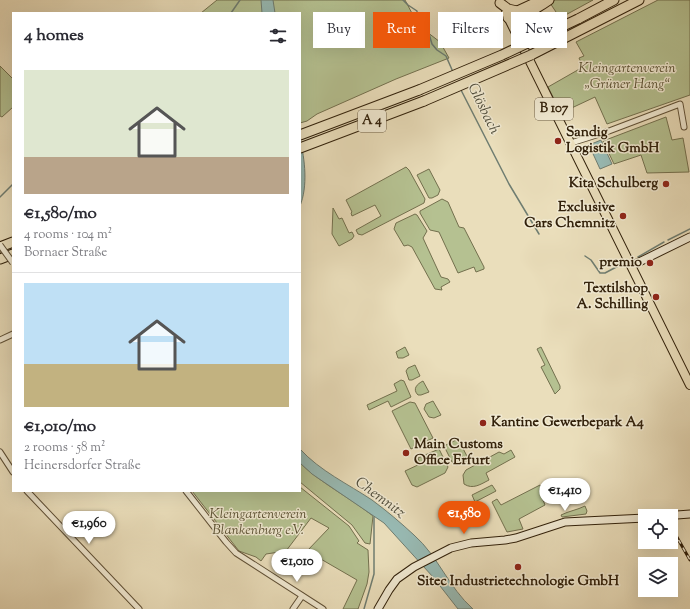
<!DOCTYPE html>
<html lang="en">
<head>
<meta charset="utf-8">
<style>
  body { margin:0; font-family:"Sorts Mill Goudy",serif; background:#f2f2f3; color:#2b2b33; height:100vh; display:flex; flex-direction:column; font-size:15px; white-space:nowrap }
  * { box-sizing:border-box; margin:0 }
  p { font-size:13px; color:#7c7c81 }
  .icon { flex:none; width:22px; height:22px; fill:none; stroke:currentColor; stroke-width:2; stroke-linecap:round; stroke-linejoin:round }
  .map { position:relative; flex:1; overflow:hidden }
  .panel { position:absolute; left:12px; top:12px; width:289px; height:480px; display:flex; flex-direction:column; background:#fff; border-radius:0px; box-shadow:0 4px 16px #0002 }
  .panel>* { flex:none }
  .banner { position:absolute; left:313px; top:12px; width:317px; height:36px; display:flex; gap:8px }
  .tools { position:absolute; left:638px; top:509px; display:grid; gap:8px }
  .tools a { display:grid; place-items:center; width:40px; height:40px; border-radius:0px; background:#fff; box-shadow:0 4px 16px #0002; font-size:20px }
  .price { position:absolute; translate:-50% -34px; padding:0 9px; border-radius:14px; background:#fff; color:#222; font-size:13px; line-height:26px; filter:drop-shadow(0 1px 2px #0008) }
  .price::after { content:''; position:absolute; left:50%; top:24px; width:12px; height:9px; margin-left:-6px; background:inherit; clip-path:polygon(0 0,100% 0,50% 100%) }
  .price.current { background:#ea580c; color:#fff }
  ul { padding:0; list-style:none }
  li { display:grid; align-content:center; gap:8px; height:212px; padding:0 12px }
  li+li { border-top:1px solid #e1e1e2 }
  li span { display:grid; place-items:center; height:124px; border-radius:0px; color:#555 }
  li>.icon { margin-inline-start:auto }
  span .icon { width:72px; height:72px; fill:#fffc; stroke-width:1 }
  li b { font-size:17px }
  h2 { display:flex; justify-content:space-between; align-items:center; height:48px; padding:0 12px; font-size:17px }
  .tag { padding:0 14px; border-radius:0px; background:#fff; box-shadow:0 4px 16px #0002; font-size:14px; line-height:36px }
  .tag.current { background:#ea580c; color:#fff }
  .map>svg:first-child { display:block }
  .green { fill:#b5c191; stroke:#73704e }
  .water { fill:#98bbb5; stroke:#6f7d71 }
  .lines { fill:none; stroke-linecap:round; stroke-linejoin:round }
  .stream { stroke:#6f7d71; stroke-width:1.5 }
  .street-casing { stroke:#5f5036; stroke-width:7 }
  .secondary-casing { stroke:#31200a; stroke-width:9 }
  .primary-casing { stroke:#31200a; stroke-width:10 }
  .highway-casing { stroke:#31200a; stroke-width:11 }
  .street { stroke:#f1ead3; stroke-width:5 }
  .secondary { stroke:#f1ead3; stroke-width:7 }
  .primary { stroke:#eadebb; stroke-width:8 }
  .highway { stroke:#eadebb; stroke-width:9 }
  .rail-casing { stroke:#31200a; stroke-width:3 }
  .rail { stroke:#f1ead3; stroke-width:1.5; stroke-dasharray:4.5; stroke-linecap:butt }
  .street-bridge-casing { stroke:#5f5036; stroke-width:7; stroke-linecap:butt }
  .highway-bridge-casing { stroke:#31200a; stroke-width:11; stroke-linecap:butt }
  .street-bridge { stroke:#f1ead3; stroke-width:5 }
  .highway-bridge { stroke:#eadebb; stroke-width:9 }
  .poi-dot { fill:#8f2418; stroke:#f1ead3; stroke-width:1.5 }
  .labels { text-anchor:middle; dominant-baseline:central; stroke-width:3; stroke-linejoin:round; paint-order:stroke }
  .shield { fill:#f1ead3; stroke:#6b5d46; stroke-width:1 }
  .shield-label { font-size:13px; font-weight:bold; fill:#31200a }
  .park-label { font-size:14px; font-style:italic; fill:#595032; stroke:#f1ead3 }
  .poi-label { font-size:14px; font-weight:bold; fill:#31200a; stroke:#f1ead3; text-anchor:end }
  .water-label { font-size:15px; font-style:italic; fill:#504e3d; stroke:#f1ead3 }
</style>
</head>
<body>
<div class="map">
<svg width="690" height="609" viewBox="0 0 690 609">
  <rect width="100%" height="100%" fill="#eadebb"/>
  <filter id="stains"><feTurbulence type="fractalNoise" baseFrequency=".005" numOctaves="4"/><feColorMatrix values="0 0 0 0 .2 0 0 0 0 .09 0 0 0 0 .02 0 0 0 .5 -.17"/></filter>
  <radialGradient id="worn" r=".72"><stop offset=".6" stop-color="#630" stop-opacity="0"/><stop offset="1" stop-color="#630" stop-opacity=".3"/></radialGradient>
  <!-- green -->
  <g class="green">
    <path d="M217,0H405L415,19L427,32L440,42L449,58L396,79L317,114L307,121L300,123V13H201Z"/>
    <path d="M555,0H593L560,18L550,3Z"/>
    <path d="M658,0H690V95L607,124L595,97L561,113L548,87L583,67L579,58L584,56L576,42Z"/>
    <path d="M0,66L13,79V107L2,117L0,116Z"/>
    <path d="M666,117L672,140L683,138L689,172L647,173L641,155L614,164L603,141Z"/>
    <path d="M406,167L409,170L425,199L424,203L362,235L358,234L356,230L381,216L375,205L352,216L351,213L352,212L346,200Z"/>
    <path d="M429,169L440,190L438,195L432,198H429L417,175Z"/>
    <path d="M442,199L448,202L459,227L464,228L484,267V269L476,272L474,267L458,273L439,232L430,230L420,213V211Z"/>
    <path d="M333,208L339,219L342,218L349,233L352,232L354,236L352,239L339,246L332,234Z"/>
    <path d="M415,214L417,215L427,231L423,238L441,277L448,279L450,282L441,287L442,290L435,289L412,247L408,245L404,246L394,229L396,223Z"/>
    <path d="M405,347L409,355L403,358H398L396,352Z"/>
    <path d="M541,347L560,386V389L555,394L541,367L545,365L537,349Z"/>
    <path d="M415,365L420,376L412,380H409L406,371L408,368Z"/>
    <path d="M401,380L404,381L411,397L391,407L388,401L369,410L367,405L397,391L394,384Z"/>
    <path d="M423,381L429,392L421,395H418C412,389 417,384 423,381Z"/>
    <path d="M433,401L441,415L434,418L429,417L424,409L426,404Z"/>
    <path d="M410,402L415,403L433,438L411,449L392,411Z"/>
    <path d="M458,439L469,460L457,465L452,462L444,446Z"/>
    <path d="M439,449L448,467L445,473L417,487L412,485L405,471L420,464L418,458Z"/>
    <path d="M511,450L515,457L486,473L489,480C481,484 473,490 464,484L463,475L466,470L499,452L504,454Z"/>
    <path d="M300,463C322,484 349,497 373,516L370,544L365,543L352,525L300,482Z"/>
    <path d="M492,485L496,491L475,502L472,495Z"/>
    <path d="M540,485L547,499L543,500L545,505L519,519L523,529L507,532L492,502L497,499L501,505Z"/>
    <path d="M300,487L349,526L359,541L357,543L368,550L369,572L367,584L358,609H343L357,580L307,551L329,528L311,518L286,551L266,554L261,561L256,557L239,551L192,491H300Z"/>
    <path d="M585,506L587,511L586,514L562,517L561,515C569,511 577,510 585,506Z"/>
  </g>
  <!-- water -->
  <g class="water">
    <path d="M261,0H273L275,13H262Z"/>
    <path d="M300,139C305,160 308,186 300,206Z"/>
    <path d="M601,140L612,164L600,169L589,145Z"/>
    <path d="M300,449C320,471 348,484 372,500C387,511 401,523 414,535C438,556 449,588 473,609H458L433,577L384,523L312,474L300,463Z"/>
  </g>
  <g class="lines">
    <!-- stream -->
    <g class="stream">
      <path d="M403,0L408,5L417,11V20L421,26L429,34L432,44L437,50L446,56L453,72"/>
      <path d="M231,13L240,0"/>
      <path d="M461,90L509,184L539,234"/>
      <path d="M0,197L13,184"/>
      <path d="M668,240L690,229"/>
      <path d="M585,256L591,260L600,273H605L622,264"/>
      <path d="M638,257L664,242"/>
      <path d="M364,609L374,574V517"/>
    </g>
    <defs>
      <g id="street">
        <path d="M571,143L609,131L680,104L684,127"/>
        <path d="M0,340L13,334"/>
        <path d="M0,452L13,472"/>
        <path d="M27,491L139,609"/>
        <path d="M186,491L226,542L236,553L323,609"/>
        <path d="M293,609L302,596"/>
      </g>
      <g id="secondary">
        <path d="M631,266L690,237"/>
        <path d="M664,516L690,514"/>
        <path d="M378,609L389,590L397,579L414,567L451,548L471,543L505,540L516,538L565,522L645,518"/>
      </g>
      <path id="primary" d="M506,13L690,385"/>
      <g id="highway">
        <path d="M500,3L508,9L517,11"/>
        <path d="M526,15L516,20L508,18L513,13L537,2"/>
        <path d="M578,19L614,0"/>
        <path d="M522,45C519,12 525,17 549,0"/>
        <path d="M531,55L639,0"/>
        <path d="M300,135L419,90"/>
        <path d="M300,148L424,101"/>
        <path d="M0,247L13,242"/>
        <path d="M0,259L13,254"/>
      </g>
    </defs>
    <!-- street casing -->
    <use href="#street" class="street-casing"/>
    <!-- secondary casing -->
    <use href="#secondary" class="secondary-casing"/>
    <!-- primary casing -->
    <use href="#primary" class="primary-casing"/>
    <!-- highway casing -->
    <use href="#highway" class="highway-casing"/>
    <!-- street -->
    <use href="#street" class="street"/>
    <!-- secondary -->
    <use href="#secondary" class="secondary"/>
    <!-- primary -->
    <use href="#primary" class="primary"/>
    <!-- highway -->
    <use href="#highway" class="highway"/>
    <defs>
      <path id="rail" d="M674,532L690,560"/>
    </defs>
    <!-- rail casing -->
    <use href="#rail" class="rail-casing"/>
    <!-- rail -->
    <use href="#rail" class="rail"/>
    <defs>
      <path id="street-bridge" d="M0,245L13,263"/>
      <g id="highway-bridge">
        <path d="M419,90L502,55L578,19"/>
        <path d="M424,101L531,55"/>
      </g>
    </defs>
    <!-- street-bridge casing -->
    <use href="#street-bridge" class="street-bridge-casing"/>
    <!-- highway-bridge casing -->
    <use href="#highway-bridge" class="highway-bridge-casing"/>
    <!-- street-bridge -->
    <use href="#street-bridge" class="street-bridge"/>
    <!-- highway-bridge -->
    <use href="#highway-bridge" class="highway-bridge"/>
  </g>
  <!-- markers -->
  <g class="poi-dot">
    <circle cx="558" cy="141" r="4"/>
    <circle cx="666" cy="184" r="4"/>
    <circle cx="623" cy="216" r="4"/>
    <circle cx="650" cy="263" r="4"/>
    <circle cx="656" cy="297" r="4"/>
    <circle cx="483" cy="423" r="4"/>
    <circle cx="406" cy="453" r="4"/>
    <circle cx="518" cy="567" r="4"/>
  </g>
  <g class="labels">
    <!-- shield labels -->
    <g class="shield">
      <rect x="535" y="98" width="38" height="22" rx="3"/>
      <rect x="358" y="110" width="28" height="22" rx="3"/>
    </g>
    <g class="shield-label">
      <text x="554" y="109">B 107</text>
      <text x="372" y="121">A 4</text>
    </g>
    <!-- park labels -->
    <g class="park-label">
      <text x="627" y="69">Kleingartenverein<tspan x="627" dy="16">„Grüner Hang“</tspan></text>
      <text x="258" y="515">Kleingartenverein<tspan x="258" dy="16">Blankenburg e.V.</tspan></text>
    </g>
    <!-- poi labels -->
    <g class="poi-label">
      <text x="566" y="133" text-anchor="start">Sandig<tspan x="566" dy="16">Logistik GmbH</tspan></text>
      <text x="658" y="184">Kita Schulberg</text>
      <text x="615" y="208">Exclusive<tspan x="615" dy="16">Cars Chemnitz</tspan></text>
      <text x="642" y="263">premio</text>
      <text x="648" y="289">Textilshop<tspan x="648" dy="16">A. Schilling</tspan></text>
      <text x="491" y="423" text-anchor="start">Kantine Gewerbepark A4</text>
      <text x="414" y="445" text-anchor="start">Main Customs<tspan x="414" dy="16">Office Erfurt</tspan></text>
      <text x="518" y="582" text-anchor="middle">Sitec Industrietechnologie GmbH</text>
    </g>
    <!-- water labels -->
    <g class="water-label">
      <text transform="translate(483 109) rotate(64)">Glösbach</text>
      <text transform="translate(380 498) rotate(36)">Chemnitz</text>
    </g>
  </g>
  <rect width="100%" height="100%" filter="url(#stains)"/>
  <rect width="100%" height="100%" fill="url(#worn)"/>
</svg>
<div class="tools">
<a><svg class="icon" aria-label="locate" viewBox="0 0 24 24"><circle cx="12" cy="12" r="6"/><path d="M12 2v4M12 18v4M2 12h4M18 12h4"/></svg></a>
<a><svg class="icon" aria-label="layers" viewBox="0 0 24 24"><path d="M12 4l9 5-9 5-9-5zM3 14l9 5 9-5"/></svg></a>
</div>
<b class="price" style="left:565px;top:512px">€1,410</b>
<b class="price current" style="left:464px;top:535px">€1,580</b>
<b class="price" style="left:89px;top:545px">€1,960</b>
<b class="price" style="left:297px;top:583px">€1,010</b>
<div class="banner">
<a class="tag">Buy</a>
<a class="tag current">Rent</a>
<a class="tag">Filters</a>
<a class="tag">New</a>
</div>
<section class="panel">
<h2>4 homes<svg class="icon" aria-label="filters" viewBox="0 0 24 24"><path d="M4 7h16M4 17h16"/><circle cx="9" cy="7" r="2"/><circle cx="15" cy="17" r="2"/></svg></h2>
<ul>
<li><span style="background:linear-gradient(#dfe7d0 70%,#b9a48a 0)"><svg class="icon" aria-label="home" viewBox="0 0 24 24"><path d="M3 11l9-7 9 7M6 9v11h12V9"/></svg></span><div><b>€1,580/mo</b><p>4 rooms · 104 m²</p><p>Bornaer Straße</p></div></li>
<li><span style="background:linear-gradient(#bfe0f5 65%,#c2b280 0)"><svg class="icon" aria-label="home" viewBox="0 0 24 24"><path d="M3 11l9-7 9 7M6 9v11h12V9"/></svg></span><div><b>€1,010/mo</b><p>2 rooms · 58 m²</p><p>Heinersdorfer Straße</p></div></li>
</ul>
</section>
</div>
</body>
</html>
